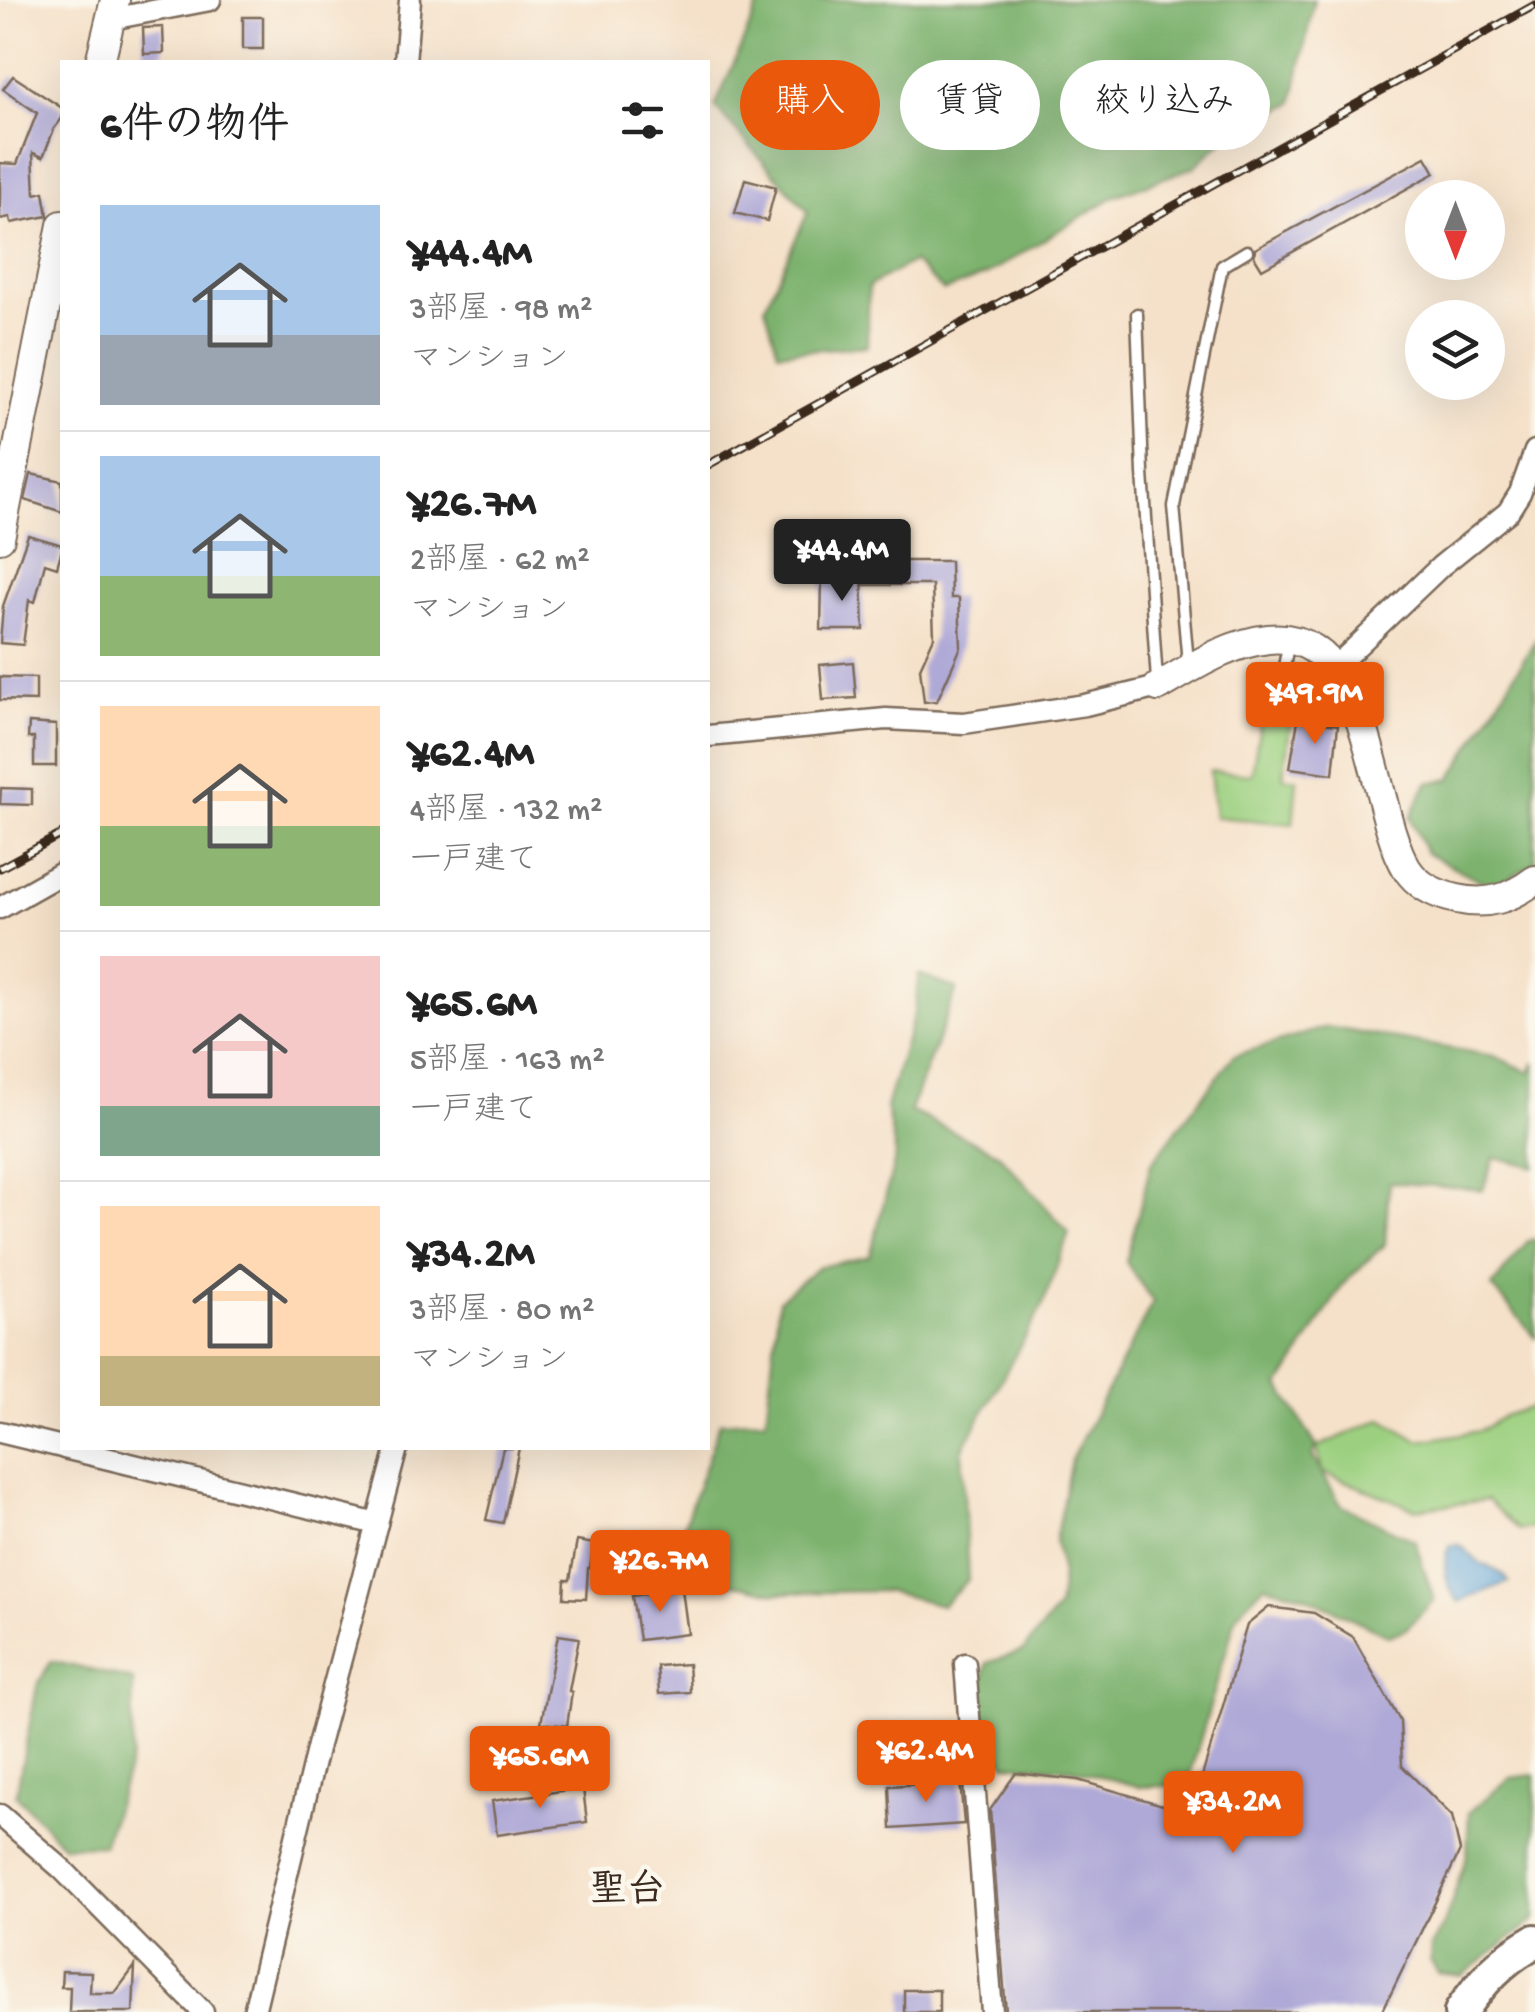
<!DOCTYPE html>
<html lang="ja">
<head>
<meta charset="utf-8">
<style>
  body { margin:0; font-family:"Gochi Hand","Klee One",sans-serif; background:#f2f2f2; color:#222; height:100vh; display:flex; flex-direction:column; font-size:38px; white-space:nowrap }
  * { box-sizing:border-box; margin:0 }
  p { font-size:32px; color:#767676 }
  .icon { flex:none; width:55px; height:55px; fill:none; stroke:currentColor; stroke-width:2; stroke-linecap:round; stroke-linejoin:round }
  .map { position:relative; flex:1; overflow:hidden }
  .panel { position:absolute; left:60px; top:60px; width:650px; height:1390px; display:flex; flex-direction:column; background:#fff; border-radius:0px; box-shadow:0 10px 40px #0002 }
  .panel>* { flex:none }
  .hud { position:absolute; left:740px; top:60px; width:645px; height:90px; display:flex; gap:20px }
  .needle { width:65px; rotate:180deg }
  .tools { position:absolute; left:1405px; top:180px; display:grid; gap:20px }
  .tools a { display:grid; place-items:center; width:100px; height:100px; border-radius:50%; background:#fff; box-shadow:0 10px 40px #0002; font-size:50px }
  .price { position:absolute; translate:-50% -85px; padding:0 22px; border-radius:10px; background:#ea580c; color:#fff; font-size:32px; line-height:65px; filter:drop-shadow(0 2px 5px #0008) }
  .price::after { content:''; position:absolute; left:50%; top:60px; width:30px; height:22px; margin-left:-15px; background:inherit; clip-path:polygon(0 0,100% 0,50% 100%) }
  .price.current { background:#222; color:#fff }
  ul { padding:0; list-style:none }
  li { display:flex; align-items:center; gap:30px; height:250px; padding:0 40px }
  li+li { border-top:2px solid #e0e0e0 }
  li span { display:grid; place-items:center; flex:none; width:280px; height:200px; border-radius:0px; color:#555 }
  li>.icon { margin-inline-start:auto }
  span .icon { width:120px; height:120px; fill:#fffc; stroke-width:1 }
  li b { font-size:42px }
  h2 { display:flex; justify-content:space-between; align-items:center; height:120px; padding:0 40px; font-size:42px }
  .tag { padding:0 35px; border-radius:45px; background:#fff; box-shadow:0 10px 40px #0002; font-size:35px; line-height:90px }
  .tag.current { background:#ea580c; color:#fff }
  .map>svg:first-child { display:block }
  .green { fill:#9cd080; stroke:#6c7d4f; stroke-width:2.5 }
  .forest { fill:#7db26e; stroke:#5c6e46; stroke-width:2.5 }
  .water { fill:#62a4d6; stroke:#4e677a; stroke-width:2.5 }
  .building { fill:#afa9d7 }
  .lines { fill:none; stroke-linecap:round; stroke-linejoin:round }
  .lane-casing { stroke:#7c6a5a; stroke-width:15 }
  .street-casing { stroke:#7c6a5a; stroke-width:25 }
  .secondary-casing { stroke:#7c6a5a; stroke-width:32 }
  .primary-casing { stroke:#7c6a5a; stroke-width:38 }
  .lane { stroke:#fff; stroke-width:10 }
  .street { stroke:#fff; stroke-width:20 }
  .secondary { stroke:#fff; stroke-width:28 }
  .primary { stroke:#fff; stroke-width:32 }
  .rail-casing { stroke:#3b2a1e; stroke-width:9 }
  .rail { stroke:#fbf7ec; stroke-width:5; stroke-dasharray:15; stroke-linecap:butt }
  .labels { text-anchor:middle; dominant-baseline:central; stroke-width:9; stroke-linejoin:round; paint-order:stroke }
  .neighbourhood-label { font-size:38px; font-weight:bold; fill:#3b2a1e; stroke:#fbf7ec }
</style>
</head>
<body>
<div class="map">
<svg width="1535" height="2012" viewBox="0 0 1535 2012">
  <rect width="100%" height="100%" fill="#fbf7ec"/>
  <filter id="ink" filterUnits="userSpaceOnUse"><feTurbulence type="fractalNoise" baseFrequency=".01" numOctaves="2"/><feDisplacementMap in="SourceGraphic" scale="20" xChannelSelector="R" yChannelSelector="G"/><feConvolveMatrix kernelMatrix="1 2 1 2 8 2 1 2 1" color-interpolation-filters="sRGB"/></filter>
  <filter id="wash" filterUnits="userSpaceOnUse"><feTurbulence type="fractalNoise" baseFrequency=".0048" numOctaves="4" result="noise"/><feDisplacementMap in="SourceGraphic" scale="40" xChannelSelector="R" yChannelSelector="G"/><feGaussianBlur stdDeviation="2.25" result="paint"/><feColorMatrix in="noise" values="0 0 0 0 0 0 0 0 0 0 0 0 0 0 0 0 0 1.4 0 .05"/><feComposite in="paint" operator="in"/></filter>
  <g filter="url(#wash)">
    <rect width="100%" height="100%" fill="#f5e1c9"/>
    <!-- green -->
    <g class="green">
      <path d="M1265,694L1294,699L1283,777L1297,779L1293,824L1215,817L1210,771L1252,774Z"/>
      <path d="M1535,1406V1527L1519,1530L1487,1500L1415,1509L1322,1472L1317,1447L1382,1419L1419,1441L1480,1431L1504,1416Z"/>
    </g>
    <!-- forest -->
    <g class="forest">
      <path d="M761,0H1314L1293,103L1226,138L1194,167L1115,196L988,274L944,291L913,262L869,286L867,346L778,352L765,306L808,212L715,107Z"/>
      <path d="M1535,641V863L1493,887L1426,853L1410,818L1427,783L1451,779Z"/>
      <path d="M919,975L957,989L910,1111L998,1153L1069,1233L1042,1307L962,1450L968,1580L942,1605L886,1591L775,1593L696,1575L676,1548L720,1422L766,1419L779,1299L819,1267L870,1256L896,1155L886,1107L915,1010Z"/>
      <path d="M1327,1027L1494,1056L1530,1072L1535,1062V1167L1494,1157L1483,1190L1389,1182L1385,1244L1344,1283L1280,1386L1317,1447L1312,1455L1341,1505L1415,1541L1434,1600L1406,1629L1389,1636L1303,1595L1265,1585L1237,1614L1187,1785L1141,1787L1073,1769L1006,1764L986,1732L976,1706L987,1663L1023,1651L1058,1608L1062,1575L1055,1541L1071,1460L1153,1302L1126,1262L1151,1164L1233,1056Z"/>
      <path d="M1535,1239V1337L1492,1287L1528,1241Z"/>
      <path d="M51,1661L133,1680L132,1756L103,1845L64,1846L16,1795L37,1686Z"/>
      <path d="M1535,1775V1920L1462,1976L1438,1973L1430,1961L1431,1947L1445,1922L1467,1855L1469,1812L1510,1778Z"/>
    </g>
    <!-- water -->
    <path class="water" d="M1450,1545H1460L1480,1563L1503,1574L1509,1582L1459,1602C1446,1589 1440,1561 1450,1545Z"/>
    <g id="blocks">
      <!-- building -->
      <g class="building">
        <rect x="243" y="17" width="20" height="32"/>
        <path d="M163,27L164,53L144,54L143,28Z"/>
        <path d="M13,76L62,108V118L54,129L43,157L33,153L35,194L44,192L48,216L11,223L10,217L0,219V163L17,164L37,113L3,89Z"/>
        <path d="M1426,157L1435,173L1262,269L1254,256L1255,249Z"/>
        <path d="M745,179L776,187L767,221L735,213Z"/>
        <path d="M31,474L62,481V512L25,500Z"/>
        <path d="M28,535L62,545V549L57,567L45,563L35,602L29,600L23,645L0,643L3,606Z"/>
        <path d="M864,561H950L951,598H959L961,647L937,701L924,702L920,668L934,637L932,585H864Z"/>
        <path d="M862,576L864,630H821L822,578Z"/>
        <path d="M853,662L856,698L823,700L820,665Z"/>
        <path d="M0,677L36,678V701L0,700Z"/>
        <path d="M1298,720L1338,725L1333,774L1290,768Z"/>
        <path d="M29,723L56,725V766H34V738H28Z"/>
        <path d="M1,788L32,789V805L0,804Z"/>
        <path d="M503,1448H519L503,1523L486,1520Z"/>
        <path d="M577,1541L594,1544L590,1568H588L586,1599L564,1598L565,1580H570Z"/>
        <path d="M682,1589L688,1634L639,1640L632,1596Z"/>
        <path d="M1269,1607L1314,1613L1353,1637L1400,1721L1402,1766L1452,1816L1460,1851L1382,2012H1006L990,1810L1016,1773L1078,1780L1179,1810L1195,1800L1247,1625Z"/>
        <path d="M558,1635L579,1638L569,1691L572,1692L567,1726L541,1723Z"/>
        <path d="M688,1664L690,1692L659,1694L657,1666Z"/>
        <path d="M960,1782L964,1824L891,1829L889,1786Z"/>
        <path d="M583,1788L587,1822L497,1835L492,1801Z"/>
        <path d="M135,1966L133,2012H69L70,1987H61L62,1971L91,1972L90,1993H115Z"/>
        <rect x="904" y="1990" width="35" height="22"/>
      </g>
    </g>
  </g>
  <g filter="url(#ink)">
    <use href="#blocks" fill-opacity="0" stroke="#7c6a5a" stroke-width="2.5"/>
    <g class="lines">
      <defs>
        <g id="lane">
          <path d="M1137,314L1143,473L1157,681"/>
          <path d="M1188,663L1174,506L1222,266L1247,251"/>
          <path d="M1283,672L1288,646"/>
        </g>
        <g id="street">
          <path d="M111,19L210,0"/>
          <path d="M405,62L410,0"/>
          <path d="M1334,668L1441,566L1508,512L1520,493L1535,451"/>
          <path d="M708,736L886,719L964,723L1085,705L1158,687"/>
          <path d="M0,908L62,873"/>
          <path d="M0,1432L62,1447"/>
          <path d="M64,1448L377,1524"/>
          <path d="M965,1664L992,2012"/>
          <path d="M0,1815L62,1869L203,2012"/>
          <path d="M254,2012L318,1745L397,1448"/>
        </g>
        <g id="secondary">
          <path d="M100,62L115,0"/>
          <path d="M0,538L62,225"/>
          <path d="M1158,687C1191,668 1229,643 1268,639C1373,628 1369,808 1407,869C1418,886 1438,895 1457,899C1488,906 1511,898 1535,880"/>
        </g>
        <path id="primary" d="M1461,2012C1481,1981 1503,1959 1535,1941"/>
      </defs>
      <!-- lane casing -->
      <use href="#lane" class="lane-casing"/>
      <!-- street casing -->
      <use href="#street" class="street-casing"/>
      <!-- secondary casing -->
      <use href="#secondary" class="secondary-casing"/>
      <!-- primary casing -->
      <use href="#primary" class="primary-casing"/>
      <!-- lane -->
      <use href="#lane" class="lane"/>
      <!-- street -->
      <use href="#street" class="street"/>
      <!-- secondary -->
      <use href="#secondary" class="secondary"/>
      <!-- primary -->
      <use href="#primary" class="primary"/>
      <defs>
        <g id="rail">
          <path d="M708,465L1535,5"/>
          <path d="M0,868L62,834"/>
        </g>
      </defs>
      <!-- rail casing -->
      <use href="#rail" class="rail-casing"/>
      <!-- rail -->
      <use href="#rail" class="rail"/>
    </g>
  </g>
  <g class="labels">
    <!-- neighbourhood labels -->
    <g class="neighbourhood-label">
      <text x="627" y="1893">聖台</text>
    </g>
  </g>
</svg>
<div class="tools">
<a><svg class="needle" viewBox="-14 -14 28 28"><path d="M0-13l5 13h-10z" fill="#e53935"/><path d="M0 13l5-13h-10z" fill="#767676"/></svg></a>
<a><svg class="icon" aria-label="layers" viewBox="0 0 24 24"><path d="M12 4l9 5-9 5-9-5zM3 14l9 5 9-5"/></svg></a>
</div>
<b class="price current" style="left:842px;top:604px">¥44.4M</b>
<b class="price" style="left:1315px;top:747px">¥49.9M</b>
<b class="price" style="left:660px;top:1615px">¥26.7M</b>
<b class="price" style="left:926px;top:1805px">¥62.4M</b>
<b class="price" style="left:540px;top:1811px">¥65.6M</b>
<b class="price" style="left:1233px;top:1856px">¥34.2M</b>
<div class="hud">
<a class="tag current">購入</a>
<a class="tag">賃貸</a>
<a class="tag">絞り込み</a>
</div>
<section class="panel">
<h2>6件の物件<svg class="icon" aria-label="filters" viewBox="0 0 24 24"><path d="M4 7h16M4 17h16"/><circle cx="9" cy="7" r="2"/><circle cx="15" cy="17" r="2"/></svg></h2>
<ul>
<li><span style="background:linear-gradient(#a9c7e8 65%,#9aa5b1 0)"><svg class="icon" aria-label="home" viewBox="0 0 24 24"><path d="M3 11l9-7 9 7M6 9v11h12V9"/></svg></span><div><b>¥44.4M</b><p>3部屋 · 98 m²</p><p>マンション</p></div></li>
<li><span style="background:linear-gradient(#a9c7e8 60%,#8fb573 0)"><svg class="icon" aria-label="home" viewBox="0 0 24 24"><path d="M3 11l9-7 9 7M6 9v11h12V9"/></svg></span><div><b>¥26.7M</b><p>2部屋 · 62 m²</p><p>マンション</p></div></li>
<li><span style="background:linear-gradient(#ffd9b3 60%,#8fb573 0)"><svg class="icon" aria-label="home" viewBox="0 0 24 24"><path d="M3 11l9-7 9 7M6 9v11h12V9"/></svg></span><div><b>¥62.4M</b><p>4部屋 · 132 m²</p><p>一戸建て</p></div></li>
<li><span style="background:linear-gradient(#f6c9c9 75%,#7fa58c 0)"><svg class="icon" aria-label="home" viewBox="0 0 24 24"><path d="M3 11l9-7 9 7M6 9v11h12V9"/></svg></span><div><b>¥65.6M</b><p>5部屋 · 163 m²</p><p>一戸建て</p></div></li>
<li><span style="background:linear-gradient(#ffd9b3 75%,#c2b280 0)"><svg class="icon" aria-label="home" viewBox="0 0 24 24"><path d="M3 11l9-7 9 7M6 9v11h12V9"/></svg></span><div><b>¥34.2M</b><p>3部屋 · 80 m²</p><p>マンション</p></div></li>
</ul>
</section>
</div>
</body>
</html>
